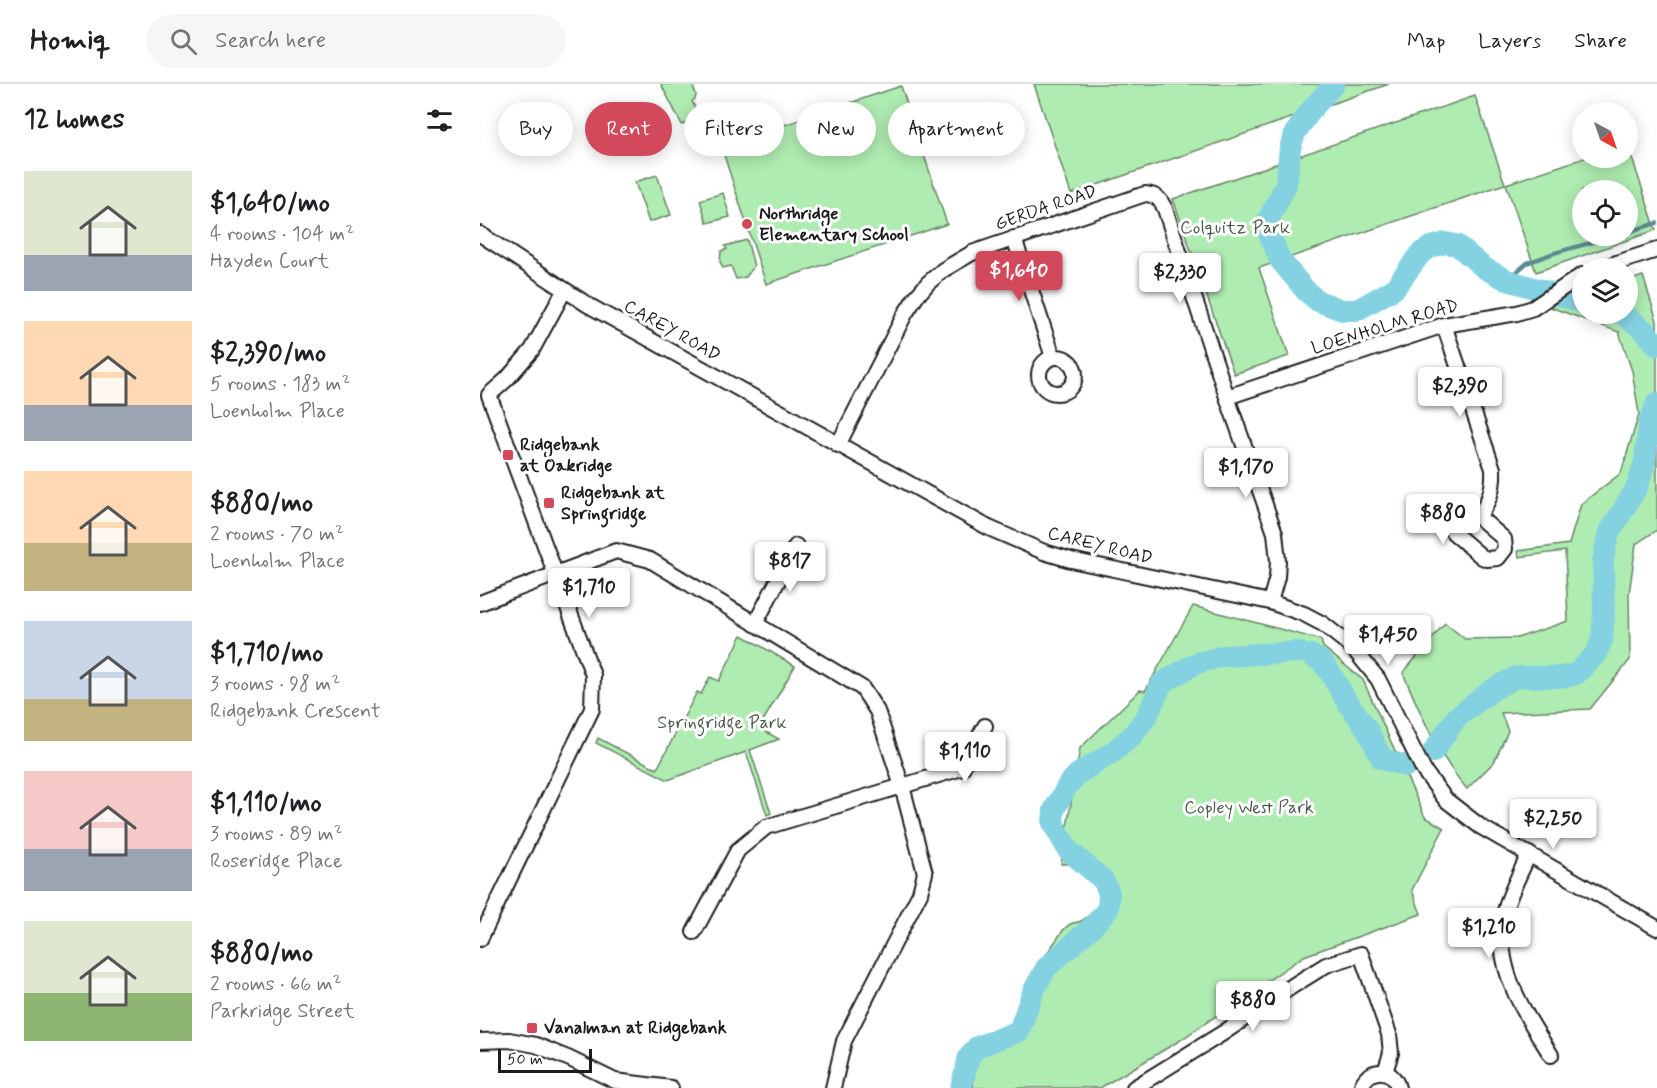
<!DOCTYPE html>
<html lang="en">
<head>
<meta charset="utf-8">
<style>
  body { margin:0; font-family:Mynerve,sans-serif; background:#f6f6f6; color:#202124; height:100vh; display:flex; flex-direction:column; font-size:22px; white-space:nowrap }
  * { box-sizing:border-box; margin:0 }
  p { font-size:20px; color:#757577 }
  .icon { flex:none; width:33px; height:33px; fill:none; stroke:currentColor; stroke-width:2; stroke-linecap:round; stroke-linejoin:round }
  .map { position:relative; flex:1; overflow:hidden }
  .side { display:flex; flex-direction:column; background:#fff; width:480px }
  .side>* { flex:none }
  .hud { position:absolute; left:18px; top:18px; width:570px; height:54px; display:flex; gap:12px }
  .needle { width:39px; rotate:140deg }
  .buttons { position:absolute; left:1092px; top:18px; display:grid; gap:12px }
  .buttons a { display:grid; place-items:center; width:66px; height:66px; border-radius:50%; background:#fff; box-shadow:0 3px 15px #0003; font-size:30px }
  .scale { position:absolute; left:18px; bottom:15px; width:94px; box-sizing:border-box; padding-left:6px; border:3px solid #1c1c1c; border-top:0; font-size:16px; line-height:21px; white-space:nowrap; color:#1c1c1c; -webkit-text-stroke:4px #fff; paint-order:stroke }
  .price { position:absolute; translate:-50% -51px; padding:0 14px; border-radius:6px; background:#fff; color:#222; font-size:20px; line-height:39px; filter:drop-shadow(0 2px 3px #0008) }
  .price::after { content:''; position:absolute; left:50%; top:36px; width:18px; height:14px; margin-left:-9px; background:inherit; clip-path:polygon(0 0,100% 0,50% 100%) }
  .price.active { background:#d1495b; color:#fff }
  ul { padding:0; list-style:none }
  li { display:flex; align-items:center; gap:18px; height:150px; padding:0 24px }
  li span { display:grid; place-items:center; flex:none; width:168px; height:120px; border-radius:0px; color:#555 }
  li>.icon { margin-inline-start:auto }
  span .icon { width:72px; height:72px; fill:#fffc; stroke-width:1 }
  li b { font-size:26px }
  h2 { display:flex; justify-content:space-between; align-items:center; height:72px; padding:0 24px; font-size:26px }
  .chip { padding:0 21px; border-radius:27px; background:#fff; box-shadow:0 3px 15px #0003; font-size:21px; line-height:54px }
  .chip.active { background:#d1495b; color:#fff }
  header { display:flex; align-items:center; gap:36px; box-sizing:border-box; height:84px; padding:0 30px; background:#fff; border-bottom:2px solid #e0e0e0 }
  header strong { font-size:28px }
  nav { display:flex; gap:33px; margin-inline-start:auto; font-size:21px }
  .search { width:420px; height:54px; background:#f6f6f6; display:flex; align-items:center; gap:15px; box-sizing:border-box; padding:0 21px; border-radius:33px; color:#757577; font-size:22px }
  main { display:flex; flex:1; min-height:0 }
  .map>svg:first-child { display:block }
  .green { fill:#afecb1; stroke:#668466; stroke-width:1.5; fill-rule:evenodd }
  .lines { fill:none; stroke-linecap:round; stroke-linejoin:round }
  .stream { stroke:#5a8992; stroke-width:4 }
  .river { stroke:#84d2e1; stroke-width:22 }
  .minor-casing { stroke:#1c1c1c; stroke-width:18 }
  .minor { stroke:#fff; stroke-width:14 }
  .poi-dot { fill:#d1495b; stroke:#fff; stroke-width:2 }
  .labels { text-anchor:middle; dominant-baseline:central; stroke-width:6; stroke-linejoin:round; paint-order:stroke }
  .street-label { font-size:18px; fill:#1c1c1c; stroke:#fff }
  .poi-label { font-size:18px; font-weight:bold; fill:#1c1c1c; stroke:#fff; text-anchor:start }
  .park-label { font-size:18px; fill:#485a49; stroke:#fff }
</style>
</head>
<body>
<header>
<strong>Homiq</strong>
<div class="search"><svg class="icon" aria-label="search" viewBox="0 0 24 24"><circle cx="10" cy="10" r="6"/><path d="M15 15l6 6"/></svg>Search here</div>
<nav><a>Map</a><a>Layers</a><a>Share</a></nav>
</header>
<main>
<section class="side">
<h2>12 homes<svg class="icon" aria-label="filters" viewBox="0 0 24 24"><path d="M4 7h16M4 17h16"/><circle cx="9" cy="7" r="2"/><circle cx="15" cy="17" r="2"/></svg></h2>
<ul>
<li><span style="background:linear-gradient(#dfe7d0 70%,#9aa5b1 0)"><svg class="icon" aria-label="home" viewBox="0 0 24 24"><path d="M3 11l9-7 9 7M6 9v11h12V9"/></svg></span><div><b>$1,640/mo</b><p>4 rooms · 104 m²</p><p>Hayden Court</p></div></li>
<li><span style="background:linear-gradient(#ffd9b3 70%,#9aa5b1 0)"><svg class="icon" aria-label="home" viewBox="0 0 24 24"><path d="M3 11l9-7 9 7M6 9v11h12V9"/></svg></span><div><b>$2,390/mo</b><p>5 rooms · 183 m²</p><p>Loenholm Place</p></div></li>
<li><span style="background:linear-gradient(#ffd9b3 60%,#c2b280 0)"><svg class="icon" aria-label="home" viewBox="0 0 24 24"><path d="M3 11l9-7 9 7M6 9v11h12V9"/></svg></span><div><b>$880/mo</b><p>2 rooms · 70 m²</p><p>Loenholm Place</p></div></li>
<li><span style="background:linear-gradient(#c9d6e8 65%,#c2b280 0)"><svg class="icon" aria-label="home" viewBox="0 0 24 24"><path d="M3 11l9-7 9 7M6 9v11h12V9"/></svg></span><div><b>$1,710/mo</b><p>3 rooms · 98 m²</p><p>Ridgebank Crescent</p></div></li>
<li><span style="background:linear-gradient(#f6c9c9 65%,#9aa5b1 0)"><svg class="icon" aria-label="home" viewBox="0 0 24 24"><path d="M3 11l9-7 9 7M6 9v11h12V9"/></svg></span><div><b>$1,110/mo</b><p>3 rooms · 89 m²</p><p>Roseridge Place</p></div></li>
<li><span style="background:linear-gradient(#dfe7d0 60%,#8fb573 0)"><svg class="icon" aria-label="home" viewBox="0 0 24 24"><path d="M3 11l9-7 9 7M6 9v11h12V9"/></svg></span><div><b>$880/mo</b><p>2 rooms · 66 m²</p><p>Parkridge Street</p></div></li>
</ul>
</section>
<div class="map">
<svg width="1177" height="1004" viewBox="0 0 1177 1004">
  <rect width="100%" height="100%" fill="#fff"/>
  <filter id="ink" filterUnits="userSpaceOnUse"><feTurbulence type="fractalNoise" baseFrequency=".0167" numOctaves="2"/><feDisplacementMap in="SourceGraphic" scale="12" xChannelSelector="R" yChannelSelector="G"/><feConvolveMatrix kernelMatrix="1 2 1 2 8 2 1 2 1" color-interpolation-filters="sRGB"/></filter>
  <g filter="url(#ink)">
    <!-- green -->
    <g class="green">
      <path d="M181,0H212L216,11L215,15L212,17L219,33L202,41Z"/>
      <path d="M554,0H909L591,110Z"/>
      <path d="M421,2L467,140L286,200L241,62Z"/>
      <path d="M995,12L1025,100L779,184L809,272L754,290L693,115Z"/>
      <path d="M1148,62L1176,146L1056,188L1026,100L1104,74H1148ZM1102,106H1148V152H1102Z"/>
      <path d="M177,91L191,131L169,138L155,98Z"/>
      <path d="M243,109L250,133L227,139L220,116Z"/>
      <path d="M267,156L274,182L266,193L256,195L251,182L243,184L240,178L241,167L247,165L245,162Z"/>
      <path d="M1163,192L1177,237V446L1156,460L1149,510L1150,576L1110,625L1021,629L1028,647L1014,678L987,705C957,671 941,630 923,589L965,539L985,555L1037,554L1088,537L1085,467L1039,473L1038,467L1089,460L1101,420L1141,389L1159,330L1152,287L1139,248L1070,223L1102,212V230H1148V197Z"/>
      <path d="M713,522L841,556L843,563L883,596L945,733L964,744L932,806L941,830L824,872L699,957L620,1004H493L495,971C508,955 531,962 539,951C547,941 542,926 545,915C550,898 561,877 572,862C577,856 582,845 589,841C592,838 597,839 601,837C610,832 623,819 623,809C624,800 608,786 602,780H581L600,664L660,606L665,607Z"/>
      <path d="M262,551L315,582L279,644L299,655L270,666L291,729L287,731L266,668L188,696L116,659L118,654L177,685L217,608L221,610L230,593L239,597Z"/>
    </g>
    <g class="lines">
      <!-- stream -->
      <g class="stream">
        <path d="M1148,148L1177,139"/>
        <path d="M1027,196L1047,179L1074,169L1135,152"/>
      </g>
      <!-- river -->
      <g class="river">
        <path d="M854,0L832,25L815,49L810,64L806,101L789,134L788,147L800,176L826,207L838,217L862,226H877L914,205L941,169L951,163L965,159L977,161L1004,184L1027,196L1102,218"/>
        <path d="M1143,230L1165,247L1177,261"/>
        <path d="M831,571L842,578L851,590L866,616L887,645L902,675L926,682"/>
        <path d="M953,668L976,634L1012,606L1036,593H1081L1096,590L1115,571L1122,556L1124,529L1123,477L1128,451L1157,403L1165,377L1169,340L1177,319"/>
        <path d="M481,1004L489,973L497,963L539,947L553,908L566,884L613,842L628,825L629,809L623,796L588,766L573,739L574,726L588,701L598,690L633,668L652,652L667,632L682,599L717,579L743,572L819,568"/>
      </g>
      <defs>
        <g id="minor">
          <path d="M0,150L108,221L509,444L564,468L591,476L790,518L824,530L843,540L872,563L898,595L944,687L966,716L1001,743L1177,844"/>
          <path d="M534,154L573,273"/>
          <path d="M1121,184L1177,166"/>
          <path d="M964,241L1013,385C1014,403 1010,418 998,432"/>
          <circle cx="577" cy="291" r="18"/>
          <path d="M747,313L964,241L1037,229L1053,224L1102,191"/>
          <path d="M358,361L425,230L436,213L448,199L463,186L492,169L665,110C677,111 680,115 685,125L747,313L795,449L798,477L797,493L790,518"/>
          <path d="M982,425L992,427L1024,455L1025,465L1018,474L1007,475L1002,473L974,449L971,445L970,435L977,427Z"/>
          <path d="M0,519L136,467L170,476L382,604L397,627L422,702L445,789L440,809L364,957L353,1004"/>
          <path d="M275,540L316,462"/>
          <path d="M1049,770C1042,785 1034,801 1028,817C1008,876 1041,923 1071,971"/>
          <path d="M214,848L258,766L286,743L482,684L505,642"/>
          <path d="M0,855L112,625L113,591L9,311L27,295L52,266L84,207"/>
          <path d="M0,957L29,956L56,961L90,975L135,997L191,1004"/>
          <path d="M654,1004L743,949L814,901L846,881L881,870L909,950L911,969L905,988"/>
          <path d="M881,1004C887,983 913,982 918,1004"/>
        </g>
      </defs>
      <!-- minor casing -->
      <use href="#minor" class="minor-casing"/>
      <!-- minor -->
      <use href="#minor" class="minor"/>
    </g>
  </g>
  <!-- markers -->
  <g class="poi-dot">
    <circle cx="267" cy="140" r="6"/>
    <rect x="22" y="365" width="12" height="12" rx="3"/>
    <rect x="63" y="413" width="12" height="12" rx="3"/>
    <rect x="46" y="938" width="12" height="12" rx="3"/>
  </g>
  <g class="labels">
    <!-- street labels -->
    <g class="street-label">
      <text transform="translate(566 124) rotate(-19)">GERDA ROAD</text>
      <text transform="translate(905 243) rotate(-17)">LOENHOLM ROAD</text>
      <text transform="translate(192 247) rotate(29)">CAREY ROAD</text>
      <text transform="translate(620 462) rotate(14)">CAREY ROAD</text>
    </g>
    <!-- poi labels -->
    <g class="poi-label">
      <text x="279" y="130">Northridge<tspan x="279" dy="21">Elementary School</tspan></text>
      <text x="40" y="361">Ridgebank<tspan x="40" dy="21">at Oakridge</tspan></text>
      <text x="81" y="409">Ridgebank at<tspan x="81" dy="21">Springridge</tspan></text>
      <text x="64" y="944">Vanalman at Ridgebank</text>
    </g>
    <!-- park labels -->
    <g class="park-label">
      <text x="755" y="144">Colquitz Park</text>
      <text x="242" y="639">Springridge Park</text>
      <text x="769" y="724">Copley West Park</text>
    </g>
  </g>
</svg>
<div class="buttons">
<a><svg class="needle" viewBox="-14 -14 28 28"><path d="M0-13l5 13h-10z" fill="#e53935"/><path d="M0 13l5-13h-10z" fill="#757577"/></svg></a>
<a><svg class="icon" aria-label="locate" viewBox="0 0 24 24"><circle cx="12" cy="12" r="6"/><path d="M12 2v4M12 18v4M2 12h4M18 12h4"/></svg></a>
<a><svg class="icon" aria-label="layers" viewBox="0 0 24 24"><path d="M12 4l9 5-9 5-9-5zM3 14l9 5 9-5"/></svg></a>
</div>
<div class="scale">50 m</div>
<b class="price active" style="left:539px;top:218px">$1,640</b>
<b class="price" style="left:700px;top:220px">$2,330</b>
<b class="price" style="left:980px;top:334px">$2,390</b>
<b class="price" style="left:766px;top:415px">$1,170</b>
<b class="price" style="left:963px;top:461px">$880</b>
<b class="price" style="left:310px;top:509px">$817</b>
<b class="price" style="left:109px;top:535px">$1,710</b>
<b class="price" style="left:908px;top:582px">$1,450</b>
<b class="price" style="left:485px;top:699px">$1,110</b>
<b class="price" style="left:1073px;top:766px">$2,250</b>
<b class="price" style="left:1009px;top:875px">$1,210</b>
<b class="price" style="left:773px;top:948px">$880</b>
<div class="hud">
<a class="chip">Buy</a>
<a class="chip active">Rent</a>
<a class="chip">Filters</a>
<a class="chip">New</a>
<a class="chip">Apartment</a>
</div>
</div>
</main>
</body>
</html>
